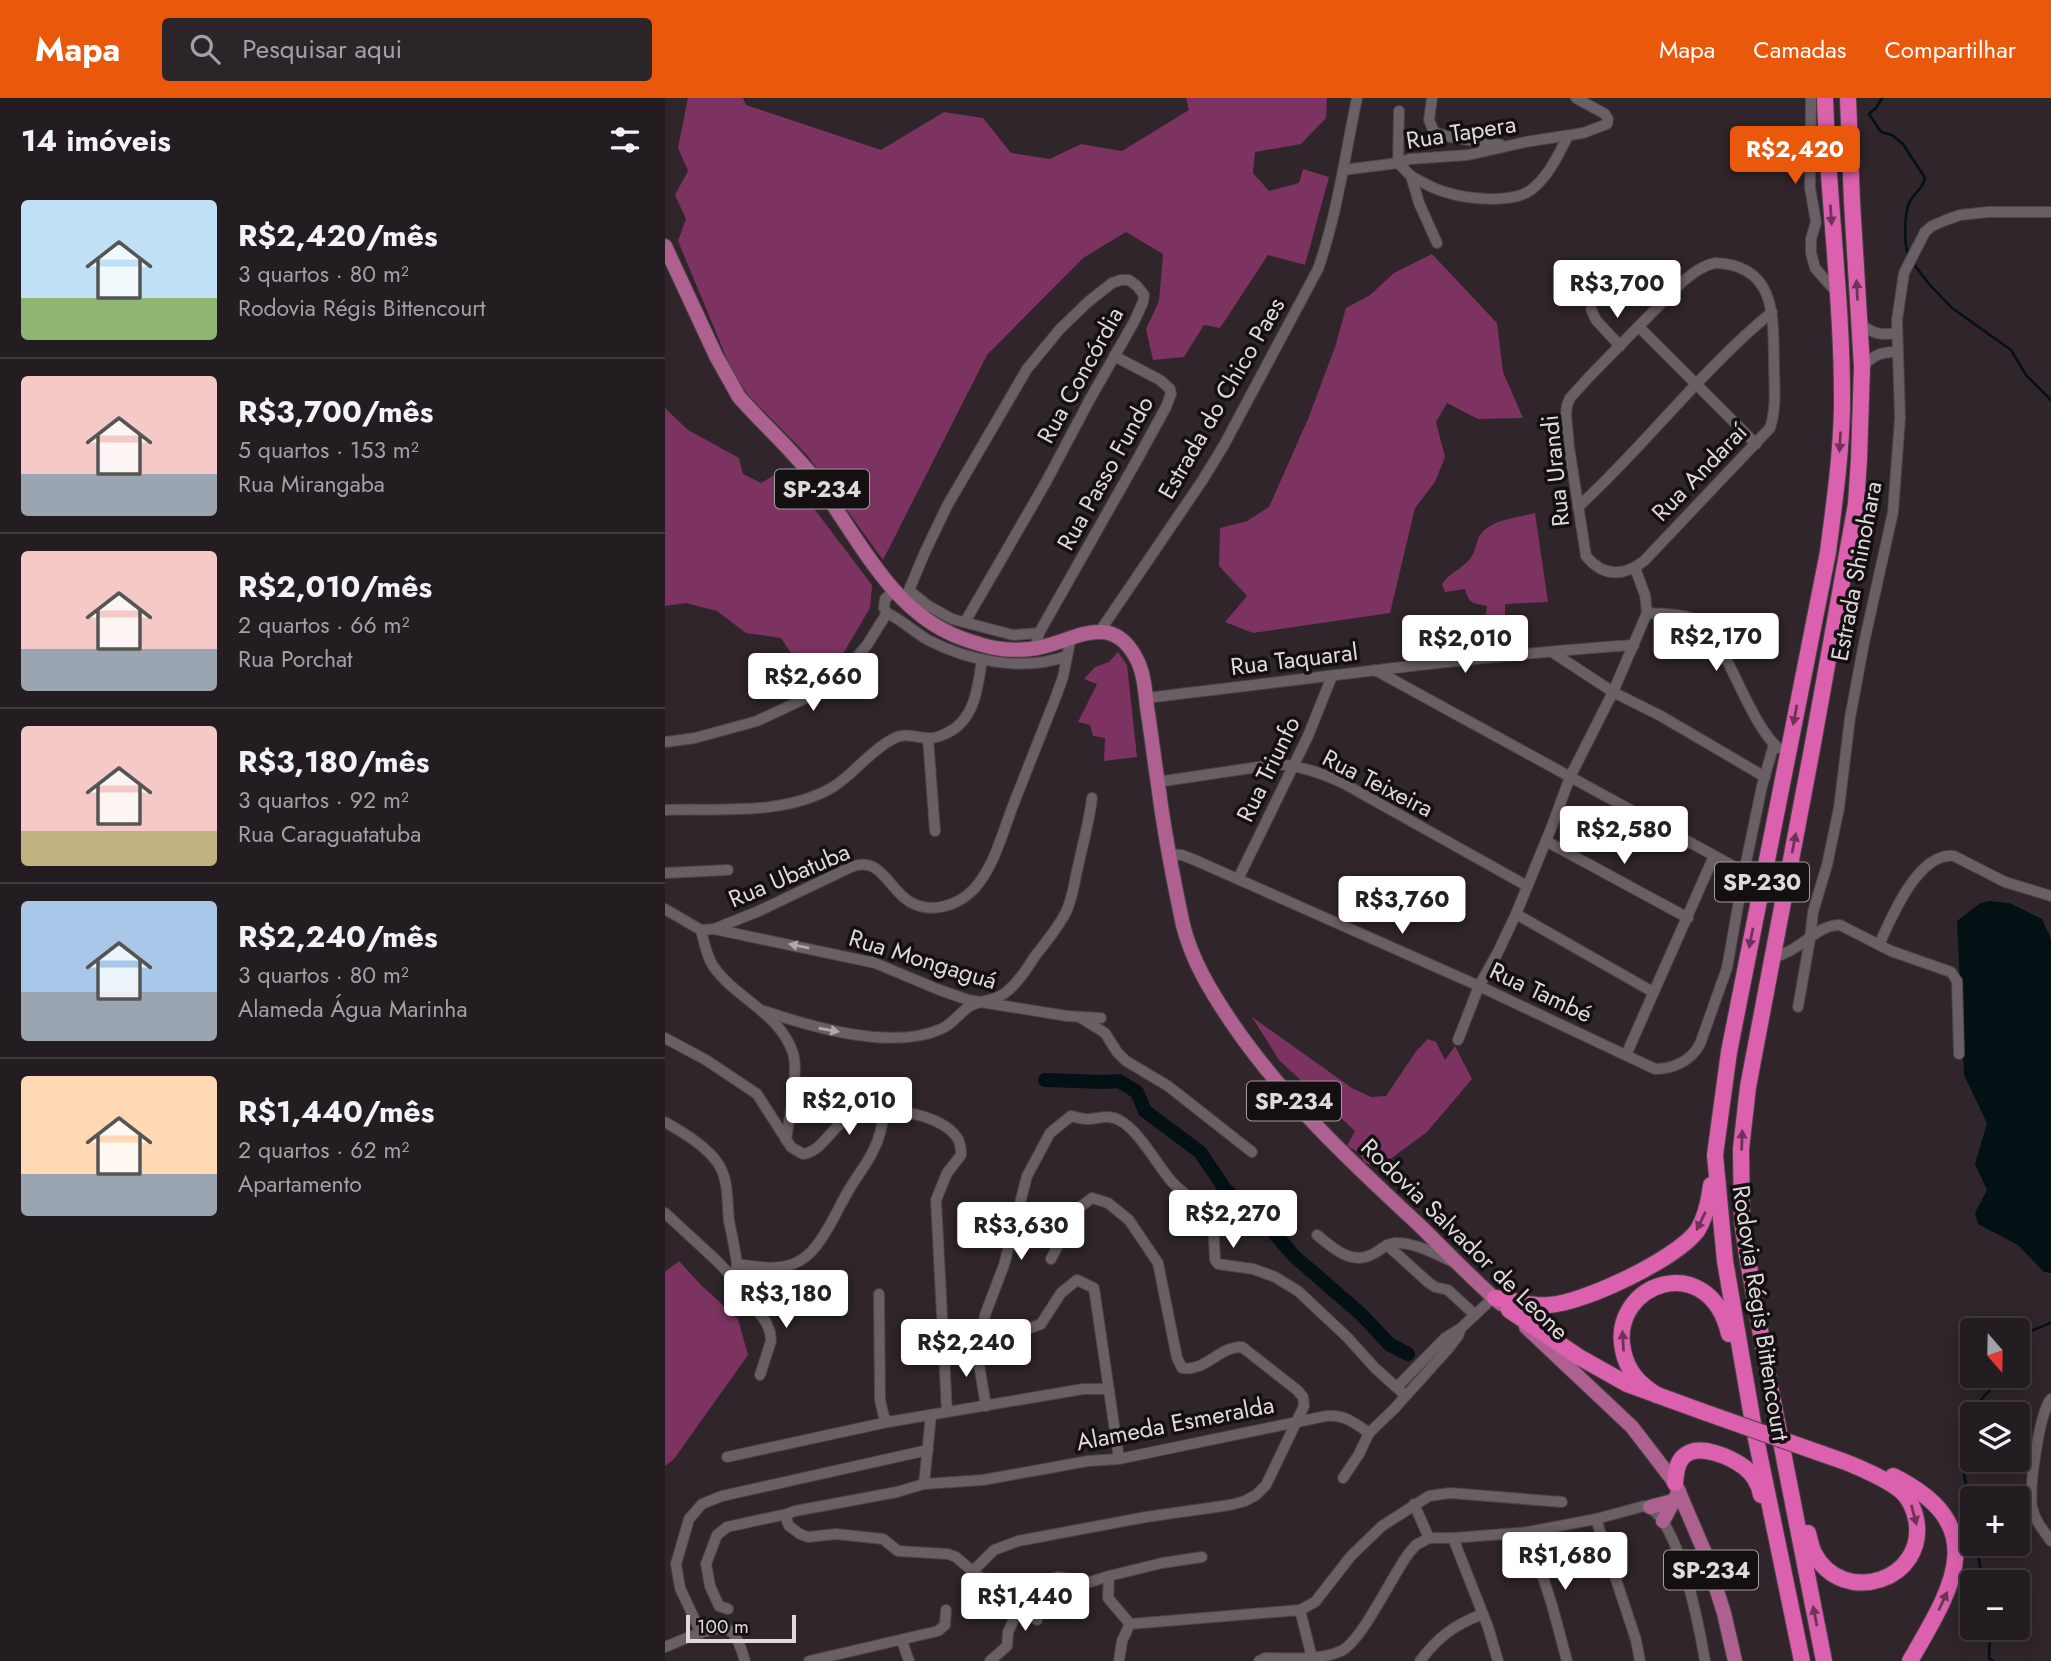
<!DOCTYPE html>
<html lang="pt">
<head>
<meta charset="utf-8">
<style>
  body { margin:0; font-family:Jost,sans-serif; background:#2b2529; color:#f1f3f6; height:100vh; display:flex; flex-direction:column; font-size:26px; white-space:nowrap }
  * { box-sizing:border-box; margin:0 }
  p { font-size:23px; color:#a3a1a5 }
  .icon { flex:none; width:38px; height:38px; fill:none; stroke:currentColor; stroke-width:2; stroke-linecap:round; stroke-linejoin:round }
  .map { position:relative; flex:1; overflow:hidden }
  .details { display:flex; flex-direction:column; background:#231c20; width:665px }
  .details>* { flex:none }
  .needle { width:46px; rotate:160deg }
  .tools { position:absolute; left:1295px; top:1220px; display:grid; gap:14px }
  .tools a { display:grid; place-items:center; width:70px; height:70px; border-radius:7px; background:#231c20; box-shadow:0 4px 18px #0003,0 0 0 2px #403a3e; font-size:35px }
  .scale { position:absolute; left:21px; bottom:18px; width:110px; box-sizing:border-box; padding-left:7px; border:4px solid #dfd9dc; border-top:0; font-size:19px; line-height:24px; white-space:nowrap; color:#dfd9dc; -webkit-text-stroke:5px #141012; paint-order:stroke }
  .price { position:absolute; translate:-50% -60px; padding:0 16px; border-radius:7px; background:#fff; color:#222; font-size:23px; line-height:46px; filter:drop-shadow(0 2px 4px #0008) }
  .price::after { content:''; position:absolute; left:50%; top:42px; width:21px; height:16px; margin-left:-10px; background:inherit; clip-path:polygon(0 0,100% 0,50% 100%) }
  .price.on { background:#ea580c; color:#fff }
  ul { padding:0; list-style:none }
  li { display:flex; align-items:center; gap:21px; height:175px; padding:0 21px }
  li+li { border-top:2px solid #403a3e }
  li span { display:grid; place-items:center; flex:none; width:196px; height:140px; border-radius:7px; color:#555 }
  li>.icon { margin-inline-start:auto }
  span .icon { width:84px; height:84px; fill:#fffc; stroke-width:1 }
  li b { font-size:30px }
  h2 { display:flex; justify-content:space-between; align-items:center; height:84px; padding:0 21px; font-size:30px }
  header { display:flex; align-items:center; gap:42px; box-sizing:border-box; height:98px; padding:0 35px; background:#ea580c; color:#fff }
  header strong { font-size:33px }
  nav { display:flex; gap:38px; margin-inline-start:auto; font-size:24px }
  .search { width:490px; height:63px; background:#2b2529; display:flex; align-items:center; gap:18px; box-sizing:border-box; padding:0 24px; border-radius:7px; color:#a3a1a5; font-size:26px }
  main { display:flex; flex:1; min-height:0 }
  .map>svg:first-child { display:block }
  .forest { fill:#7c3361 }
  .water { fill:#031114 }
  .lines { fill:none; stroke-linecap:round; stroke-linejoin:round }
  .stream { stroke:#031114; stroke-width:2.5 }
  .river { stroke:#031114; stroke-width:14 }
  .minor-casing { stroke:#4b4347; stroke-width:12 }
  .major-casing { stroke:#4b4347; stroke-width:16 }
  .highway-casing { stroke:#4b4347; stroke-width:18 }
  .minor { stroke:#6a5f64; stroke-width:10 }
  .major { stroke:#ae6090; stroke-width:14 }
  .highway { stroke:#db60ae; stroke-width:16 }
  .highway-bridge-casing { stroke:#4b4347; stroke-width:18; stroke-linecap:butt }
  .highway-bridge { stroke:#db60ae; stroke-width:16 }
  .oneway { fill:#6e3458 }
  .oneway2 { fill:#b0a8ac }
  .labels { text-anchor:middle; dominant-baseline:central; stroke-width:7; stroke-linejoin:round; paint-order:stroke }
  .shield { fill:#141012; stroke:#a29d9f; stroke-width:2 }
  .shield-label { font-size:23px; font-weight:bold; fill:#dfd9dc }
  .street-label { font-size:24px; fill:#dfd9dc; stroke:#141012 }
</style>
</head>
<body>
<header>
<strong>Mapa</strong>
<div class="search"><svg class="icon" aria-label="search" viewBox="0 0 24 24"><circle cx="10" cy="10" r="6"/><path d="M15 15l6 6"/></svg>Pesquisar aqui</div>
<nav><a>Mapa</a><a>Camadas</a><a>Compartilhar</a></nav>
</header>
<main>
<section class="details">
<h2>14 imóveis<svg class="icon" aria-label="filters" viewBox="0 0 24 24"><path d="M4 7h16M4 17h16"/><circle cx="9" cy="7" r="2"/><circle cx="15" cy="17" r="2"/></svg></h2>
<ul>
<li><span style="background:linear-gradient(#bfe0f5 70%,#8fb573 0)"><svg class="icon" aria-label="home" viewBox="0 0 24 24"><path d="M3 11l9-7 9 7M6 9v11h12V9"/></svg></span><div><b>R$2,420/mês</b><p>3 quartos · 80 m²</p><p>Rodovia Régis Bittencourt</p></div></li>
<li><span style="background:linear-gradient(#f6c9c9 70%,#9aa5b1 0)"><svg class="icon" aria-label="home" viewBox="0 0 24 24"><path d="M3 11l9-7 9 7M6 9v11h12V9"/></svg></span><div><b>R$3,700/mês</b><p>5 quartos · 153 m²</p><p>Rua Mirangaba</p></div></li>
<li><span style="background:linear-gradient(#f6c9c9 70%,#9aa5b1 0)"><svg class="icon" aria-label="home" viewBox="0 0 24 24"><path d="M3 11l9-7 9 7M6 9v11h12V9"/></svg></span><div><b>R$2,010/mês</b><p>2 quartos · 66 m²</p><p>Rua Porchat</p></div></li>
<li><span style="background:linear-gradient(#f6c9c9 75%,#c2b280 0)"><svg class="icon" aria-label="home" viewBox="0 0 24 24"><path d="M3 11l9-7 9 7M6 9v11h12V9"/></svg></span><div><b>R$3,180/mês</b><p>3 quartos · 92 m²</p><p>Rua Caraguatatuba</p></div></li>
<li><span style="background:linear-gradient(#a9c7e8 65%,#9aa5b1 0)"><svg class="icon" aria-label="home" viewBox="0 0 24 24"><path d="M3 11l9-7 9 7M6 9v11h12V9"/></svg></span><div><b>R$2,240/mês</b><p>3 quartos · 80 m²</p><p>Alameda Água Marinha</p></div></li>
<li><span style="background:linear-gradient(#ffd9b3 70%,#9aa5b1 0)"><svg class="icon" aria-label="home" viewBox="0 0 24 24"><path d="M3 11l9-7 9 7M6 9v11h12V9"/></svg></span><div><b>R$1,440/mês</b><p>2 quartos · 62 m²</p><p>Apartamento</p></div></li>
</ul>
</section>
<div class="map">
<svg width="1386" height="1563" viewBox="0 0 1386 1563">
  <rect width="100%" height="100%" fill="#2f252a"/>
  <!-- forest -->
  <g class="forest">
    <path d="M23,0H78L81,7L216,52L279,14L318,20L346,55L385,61L416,46L457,53L524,12L521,0H662L661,20L636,46L590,54L588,75L604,93L634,85L638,71L664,79L640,167L603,157L555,230L539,227L519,259L488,262L481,231L494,203L498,156L461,134L418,160L322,257L218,462L142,357L83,297L67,273L13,143L21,121L10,97L23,73L13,50Z"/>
    <path d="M767,156L832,225L838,274L858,320L813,321L782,305L771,324L780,359L770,384L750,410L725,515L588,535L560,524L582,498L554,468L555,430L582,423L604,409L643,321L670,249L681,210L705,197L729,175Z"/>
    <path d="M0,310L23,332L74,360L78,376L96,385L119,371L207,487L205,510L175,561L145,584L116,540L81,535L52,513L21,505L0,508Z"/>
    <path d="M870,415L883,504L840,506V521L830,548L807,553L799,552L798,546C811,535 821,526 822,508C808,505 804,506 800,491L780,494L777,486C785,475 793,473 802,464C810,457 810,448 814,439C823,421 853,420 870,415Z"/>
    <path d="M453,554L462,567L472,659L439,663L440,640L428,638L425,627L413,624L432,586L419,581L430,569L444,564Z"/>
    <path d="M587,919L687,990L706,999L721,998L752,952L763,941L771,944L780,962L790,948L807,981L762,1034L713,1070L699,1064L695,1055L682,1048L690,1033L614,962Z"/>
    <path d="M14,1163L36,1187L73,1221L83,1257L9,1361L0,1368V1174Z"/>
  </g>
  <!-- water -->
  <path class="water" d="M1324,803L1344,805L1377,821L1386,841V1175L1379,1174L1353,1147L1313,1126L1310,1115L1322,1092L1310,1066L1322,1025L1299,977L1292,823L1314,806Z"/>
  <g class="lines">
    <!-- stream -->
    <g class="stream">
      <path d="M1217,0L1211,10L1204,16L1216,34L1227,37L1238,46L1260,80C1258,91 1250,94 1245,103C1239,114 1238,150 1245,159"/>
      <path d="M1248,165L1264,186L1287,210L1346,252L1361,277L1386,302"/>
      <path d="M1353,1238L1386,1225"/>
      <path d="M1308,1316L1311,1308L1334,1281L1335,1278"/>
      <path d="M1307,1320L1296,1357L1307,1423"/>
      <path d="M1311,1446L1318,1484"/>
      <path d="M1325,1530L1324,1560L1328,1563"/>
    </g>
    <!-- river -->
    <path class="river" d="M380,982L440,984L454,983L472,994L480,1013L535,1054L560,1091L601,1126L629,1158L697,1217L724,1246L743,1256"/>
    <defs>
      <g id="minor">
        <path d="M767,0L764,22L769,34L785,39L836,47"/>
        <path d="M1146,0L1145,90L1151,124L1146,141V155L1150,170L1172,195"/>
        <path d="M734,13L733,65L746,78L754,105L772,145"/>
        <path d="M678,72L733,65L745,61L803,57L860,44L918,35L942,26L943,21L940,16L911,0"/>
        <path d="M746,78C757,84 768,91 780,94C802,101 847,106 866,92C884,78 893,57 903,38"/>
        <path d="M1050,165C1112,167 1108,219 1109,266C1109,287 1112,309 1105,330L979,463C958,479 938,479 921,458L904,349L901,316L902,307L905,300L924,279L1016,185C1027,176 1036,168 1050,165Z"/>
        <path d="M926,211L931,222L955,248"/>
        <path d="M1194,225C1207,235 1215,238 1232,235"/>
        <path d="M974,229L1091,346"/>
        <path d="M1197,269C1208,258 1216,253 1232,254"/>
        <path d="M913,409C981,347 1036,272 1107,214"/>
        <path d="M245,493L262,507L287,521L348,537L374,535"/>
        <path d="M239,504L260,454L282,408L362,271L395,231L423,204L447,185L456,182H464L472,188L479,197L478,204L469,224L425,301L381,384L300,524"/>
        <path d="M222,515C237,522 249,534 263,542C303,563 358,574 402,558"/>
        <path d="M982,515C1000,516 1020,515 1036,524C1047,531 1052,544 1058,555C1073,582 1091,630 1113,650"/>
        <path d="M435,533L537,383L559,347L653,171C672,117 680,57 692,0"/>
        <path d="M370,551L374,535L472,362L501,309L506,296L505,291L495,282L449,258"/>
        <path d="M887,554L948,594L996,618L1100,679"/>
        <path d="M710,572L1079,774L1097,688L1109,646"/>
        <path d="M481,600C644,581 806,558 969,547"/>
        <path d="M263,640L270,733"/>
        <path d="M0,644L30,640L92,623L156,593L171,583L202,547L222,515L219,510L220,501L229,493"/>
        <path d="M492,684L613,666C636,668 657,675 678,685L862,788"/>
        <path d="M0,712C55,710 119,718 168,689C189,676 204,654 226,642C239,634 248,639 262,640C269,641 276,638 282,635C310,622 313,589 317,561"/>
        <path d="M881,743L1023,820"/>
        <path d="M502,756L517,757L532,763L814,888L990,971C1008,971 1026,963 1035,946L1062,870L1079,774"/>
        <path d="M0,775L63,772"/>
        <path d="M573,781L643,638L667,578"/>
        <path d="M0,811L36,832"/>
        <path d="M851,816L988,894"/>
        <path d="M49,831L210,865L272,891L303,902L402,918L436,920"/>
        <path d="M36,832L49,831L94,813L186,769C216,757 223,791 245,804C266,816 292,808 308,792C328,771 337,737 347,710C361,674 376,637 390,601L398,579L406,539"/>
        <path d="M36,832C39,844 41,857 48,868C71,901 115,915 128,955C134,974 124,1020 121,1042"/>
        <path d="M1214,847C1226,820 1253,754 1289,758L1340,784L1386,798"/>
        <path d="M1108,860C1113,858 1119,856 1124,853C1141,845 1155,827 1175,827L1226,853L1286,874L1292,883L1294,956"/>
        <path d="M1133,909L1145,841L1148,814L1162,767L1174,710L1185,620L1199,545L1228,414L1235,320L1232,222L1239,175L1260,134L1267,128L1281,122L1295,117L1323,114H1386"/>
        <path d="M99,913C147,929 227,953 276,931C288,926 294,915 305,908C316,902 329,903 340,895C352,886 362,871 370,858C381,844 393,830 401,814C407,802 409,787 412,773C417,749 424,725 427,700"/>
        <path d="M416,920L440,935L452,954L461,963L503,988L587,1054"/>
        <path d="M0,940L41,962L92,996L126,1049L138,1056C158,1053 167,1028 184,1019C210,1005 277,1014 293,1041C295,1045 296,1052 296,1057L282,1075L271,1102L282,1314"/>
        <path d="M793,942L814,888L833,854L851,816L887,728L905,679L948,594L982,515L980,497L970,470"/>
        <path d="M961,957L1049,758"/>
        <path d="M0,1024C16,1033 42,1049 52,1064C64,1080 62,1104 64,1123C67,1137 70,1152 72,1166L71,1171"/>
        <path d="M0,1115L52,1163L68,1180L101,1224L105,1234L106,1243L95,1277"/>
        <path d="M652,1137C667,1149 685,1167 706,1157C715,1153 720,1146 730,1145C749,1144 771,1156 788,1164"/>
        <path d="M722,1147L763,1184L770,1189L783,1192L810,1217"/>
        <path d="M72,1166C93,1169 117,1174 136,1162C157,1150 172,1111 185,1090C192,1078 202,1066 208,1053C215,1040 218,1026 219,1011"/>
        <path d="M214,1196L215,1302L219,1319L223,1324"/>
        <path d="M354,1234L376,1226L396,1195L412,1182L429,1190L454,1361"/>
        <path d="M311,1249L321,1308"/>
        <path d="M279,1256L301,1257L310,1252L315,1244L320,1217L339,1167L362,1078L385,1035L406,1018C411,1019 417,1021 422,1021C433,1021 443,1016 454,1022C474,1032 492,1067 507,1084C520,1098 536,1106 548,1120L550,1162L553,1166L588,1171L610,1179L633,1193L682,1239L710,1270L740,1297"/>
        <path d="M732,1289L780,1240L796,1230"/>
        <path d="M1386,1301C1374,1315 1364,1390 1367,1409C1370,1423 1378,1432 1386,1443"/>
        <path d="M62,1359L223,1324L418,1291H444"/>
        <path d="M678,1380L694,1356L704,1335L729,1311L783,1251L793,1238L796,1230L829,1199"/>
        <path d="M259,1386L266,1317"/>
        <path d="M749,1406L764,1440"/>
        <path d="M931,1421L971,1542L975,1563"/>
        <path d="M863,1434L887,1507L902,1563"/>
        <path d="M788,1440L823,1529L833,1563"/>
        <path d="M307,1474L329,1452L353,1443L481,1419L565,1407L580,1403L591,1397L601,1387L639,1308L638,1299L632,1292L577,1249C554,1248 541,1274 517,1270L512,1260L493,1165L464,1122L443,1105L427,1100L411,1112L386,1161"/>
        <path d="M444,1478L425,1484L393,1479L366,1485L327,1484L313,1478L291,1459L283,1456L233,1453L218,1441L171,1436L143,1439L135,1436L124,1428L121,1420L122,1416L130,1413L232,1394L259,1386L318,1382L423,1363L454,1361L661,1318C679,1316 690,1325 704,1335"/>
        <path d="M63,1511L54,1508L45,1488L41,1466L52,1437L62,1429L122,1416"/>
        <path d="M635,1512L647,1560"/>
        <path d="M372,1522L373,1483"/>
        <path d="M465,1526L443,1500L444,1478L497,1465L537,1459"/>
        <path d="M36,1535L15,1490L11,1466L24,1421L37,1406L57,1398L263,1352"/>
        <path d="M237,1543L244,1563"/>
        <path d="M0,1549C13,1544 53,1524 65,1533C73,1538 77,1554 80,1563"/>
        <path d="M144,1563L273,1533L280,1527L281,1512"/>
        <path d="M325,1563L342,1548L343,1534L366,1485"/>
        <path d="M454,1563L457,1543L465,1526L635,1512L650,1504L686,1458L717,1428L764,1398L785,1395L897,1404"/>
        <path d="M594,1563L600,1560C624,1560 653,1563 676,1553C698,1542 727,1477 744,1455L751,1447L764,1440H788L863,1434L931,1421L979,1408C1013,1414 1035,1533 1040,1563"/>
        <path d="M755,1563C774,1538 789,1527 818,1516"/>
      </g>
      <g id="major">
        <path d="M0,148L51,258L74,299C98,326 126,351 149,380C193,437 224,513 296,540C321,549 339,554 365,551C403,548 443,510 470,558C479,573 480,592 482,609C486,634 489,660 493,686C499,733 508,780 518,827C527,863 546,894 567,925C618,1000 685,1063 752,1125C780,1152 807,1181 836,1206"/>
        <path d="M861,1229L967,1329L1010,1385L1040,1455L1059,1515L1070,1563"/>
        <path d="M985,1409L1008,1403"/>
        <path d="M998,1423L1014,1393"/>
      </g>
      <g id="highway">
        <path d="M830,1200C848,1202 866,1209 884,1207C919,1205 1011,1161 1032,1133C1041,1119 1044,1103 1046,1087"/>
        <path d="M844,1212L914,1259L962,1286L1036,1313"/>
        <path d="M992,1297C974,1286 962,1273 958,1252C944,1185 1044,1150 1064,1236"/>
        <path d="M1228,1378C1329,1428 1287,1490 1245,1563"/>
        <path d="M1010,1385C1011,1376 1011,1366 1018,1359C1033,1344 1065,1359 1079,1369C1088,1376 1094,1386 1096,1397"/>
        <path d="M1143,1435C1145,1442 1146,1449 1149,1455C1178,1510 1263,1482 1251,1421C1249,1412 1246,1404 1240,1397C1228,1383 1187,1366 1169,1360"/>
        <path d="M1137,1563L1089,1331L1060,1163L1050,1057L1064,954L1163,454C1169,407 1176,359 1177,310C1178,207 1163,104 1160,0"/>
        <path d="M1159,1563L1105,1288L1082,1157L1077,1122L1076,1051L1083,989L1147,651L1191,406L1194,361L1197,269L1187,104L1183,0"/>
      </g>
    </defs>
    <!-- minor casing -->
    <use href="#minor" class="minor-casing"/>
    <!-- major casing -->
    <use href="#major" class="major-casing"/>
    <!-- highway casing -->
    <use href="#highway" class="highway-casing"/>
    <!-- minor -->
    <use href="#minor" class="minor"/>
    <!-- major -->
    <use href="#major" class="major"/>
    <!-- highway -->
    <use href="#highway" class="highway"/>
    <defs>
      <path id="highway-bridge" d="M1036,1313L1169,1360"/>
    </defs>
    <!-- highway-bridge casing -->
    <use href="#highway-bridge" class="highway-bridge-casing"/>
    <!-- highway-bridge -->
    <use href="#highway-bridge" class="highway-bridge"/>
  </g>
  <!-- one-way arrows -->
  <defs><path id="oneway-solid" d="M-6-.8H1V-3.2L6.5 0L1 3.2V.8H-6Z" transform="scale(1.75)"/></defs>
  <g class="oneway">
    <use href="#oneway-solid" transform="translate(1166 117) rotate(86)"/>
    <use href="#oneway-solid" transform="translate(1192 192) rotate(-93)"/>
    <use href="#oneway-solid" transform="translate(1175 344) rotate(93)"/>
    <use href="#oneway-solid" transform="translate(1130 617) rotate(101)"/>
    <use href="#oneway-solid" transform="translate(1129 745) rotate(-79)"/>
    <use href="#oneway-solid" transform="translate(1086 840) rotate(101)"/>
    <use href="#oneway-solid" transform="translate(1077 1042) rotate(-88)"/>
    <use href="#oneway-solid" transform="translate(1036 1123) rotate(116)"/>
    <use href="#oneway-solid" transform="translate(958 1243) rotate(-93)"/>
    <use href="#oneway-solid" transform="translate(1249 1417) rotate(75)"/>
    <use href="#oneway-solid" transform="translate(1278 1503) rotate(-65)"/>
    <use href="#oneway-solid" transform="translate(1150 1518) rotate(-101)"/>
  </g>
  <g class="oneway2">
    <use href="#oneway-solid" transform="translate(134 848) rotate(-168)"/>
    <use href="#oneway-solid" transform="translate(164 932) rotate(10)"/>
  </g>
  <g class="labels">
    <!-- shield labels -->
    <g class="shield">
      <rect x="110" y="371.5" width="94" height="39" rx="5"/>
      <rect x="1050" y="764.5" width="94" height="39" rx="5"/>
      <rect x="582" y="983.5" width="94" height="39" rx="5"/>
      <rect x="999" y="1452.5" width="94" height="39" rx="5"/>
    </g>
    <g class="shield-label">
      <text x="157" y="391">SP-234</text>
      <text x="1097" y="784">SP-230</text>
      <text x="629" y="1003">SP-234</text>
      <text x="1046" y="1472">SP-234</text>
    </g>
    <!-- street labels -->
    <g class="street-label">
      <text transform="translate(796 34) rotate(-9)">Rua Tapera</text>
      <text transform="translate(415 277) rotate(-61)">Rua Concórdia</text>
      <text transform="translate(556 300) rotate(-60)">Estrada do Chico Paes</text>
      <text transform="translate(890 373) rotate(-96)">Rua Urandi</text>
      <text transform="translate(1034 374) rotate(-46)">Rua Andaraí</text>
      <text transform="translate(440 375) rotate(-61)">Rua Passo Fundo</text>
      <text transform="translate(1191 473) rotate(-79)">Estrada Shinohara</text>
      <text transform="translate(629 561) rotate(-7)">Rua Taquaral</text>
      <text transform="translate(603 671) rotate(-64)">Rua Triunfo</text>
      <text transform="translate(713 685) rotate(27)">Rua Teixeira</text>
      <text transform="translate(124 777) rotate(-23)">Rua Ubatuba</text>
      <text transform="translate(258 861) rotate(17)">Rua Mongaguá</text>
      <text transform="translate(876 894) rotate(25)">Rua També</text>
      <text transform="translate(800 1141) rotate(44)">Rodovia Salvador de Leone</text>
      <text transform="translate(1096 1215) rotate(81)">Rodovia Régis Bittencourt</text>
      <text transform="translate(510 1325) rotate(-11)">Alameda Esmeralda</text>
    </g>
  </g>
</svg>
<div class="tools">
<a><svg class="needle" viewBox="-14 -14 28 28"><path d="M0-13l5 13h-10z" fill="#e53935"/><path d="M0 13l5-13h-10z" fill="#a3a1a5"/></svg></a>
<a><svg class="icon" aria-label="layers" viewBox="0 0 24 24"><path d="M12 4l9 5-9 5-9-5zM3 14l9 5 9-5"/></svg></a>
<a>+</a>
<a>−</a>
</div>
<div class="scale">100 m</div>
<b class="price on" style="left:1130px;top:88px">R$2,420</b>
<b class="price" style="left:952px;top:222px">R$3,700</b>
<b class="price" style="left:1051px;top:575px">R$2,170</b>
<b class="price" style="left:800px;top:577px">R$2,010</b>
<b class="price" style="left:148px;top:615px">R$2,660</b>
<b class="price" style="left:959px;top:768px">R$2,580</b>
<b class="price" style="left:737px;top:838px">R$3,760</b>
<b class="price" style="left:184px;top:1039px">R$2,010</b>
<b class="price" style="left:568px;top:1152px">R$2,270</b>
<b class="price" style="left:356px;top:1164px">R$3,630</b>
<b class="price" style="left:121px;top:1232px">R$3,180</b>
<b class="price" style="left:301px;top:1281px">R$2,240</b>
<b class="price" style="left:900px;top:1494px">R$1,680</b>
<b class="price" style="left:360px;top:1535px">R$1,440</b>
</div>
</main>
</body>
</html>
